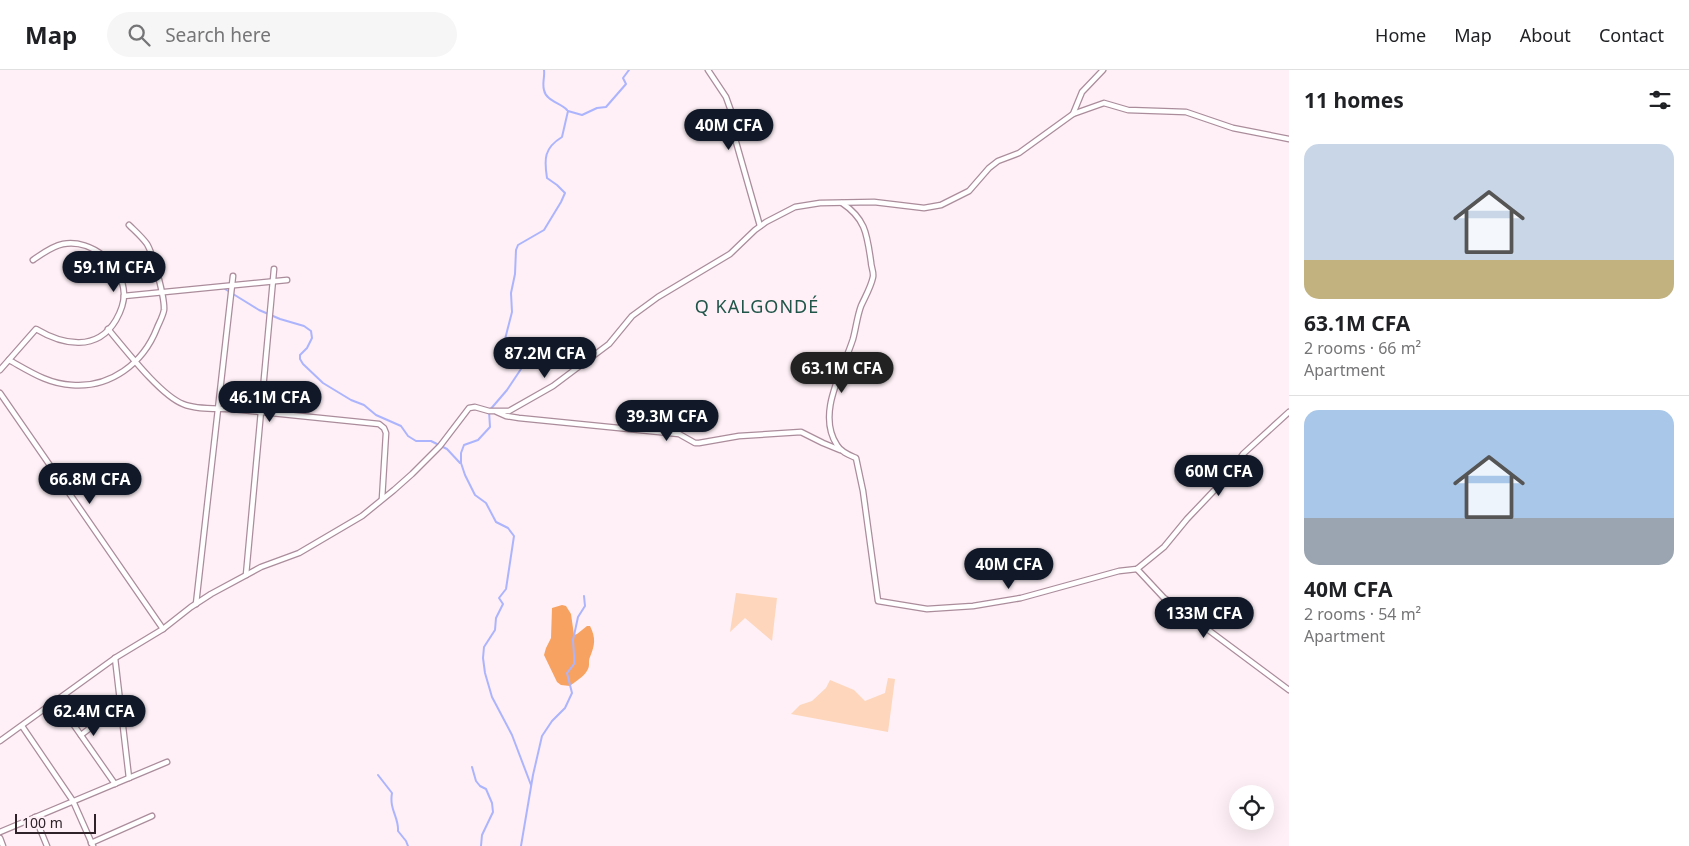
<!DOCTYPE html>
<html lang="en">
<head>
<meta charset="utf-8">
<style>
  body { margin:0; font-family:"Noto Sans",sans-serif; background:#f6f6f6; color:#202124; height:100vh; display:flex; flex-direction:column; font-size:19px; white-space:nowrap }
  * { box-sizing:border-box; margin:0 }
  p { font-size:16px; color:#757577 }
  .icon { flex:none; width:28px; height:28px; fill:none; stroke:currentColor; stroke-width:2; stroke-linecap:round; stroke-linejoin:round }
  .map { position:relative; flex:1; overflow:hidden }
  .panel { display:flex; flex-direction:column; background:#fff; width:400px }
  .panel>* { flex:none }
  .buttons { position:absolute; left:1229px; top:715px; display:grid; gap:10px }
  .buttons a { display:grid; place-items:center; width:45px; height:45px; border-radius:50%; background:#fff; box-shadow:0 5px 20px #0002; font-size:25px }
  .scale { position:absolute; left:15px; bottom:12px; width:81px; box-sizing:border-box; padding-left:5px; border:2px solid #2f2329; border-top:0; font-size:14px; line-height:18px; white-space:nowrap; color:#2f2329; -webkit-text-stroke:4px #fef0f6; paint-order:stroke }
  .price { position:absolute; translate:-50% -42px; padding:0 11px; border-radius:18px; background:#111827; color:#fff; font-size:16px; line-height:32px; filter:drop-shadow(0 1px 2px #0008) }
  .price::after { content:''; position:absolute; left:50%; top:30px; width:15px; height:11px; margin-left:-8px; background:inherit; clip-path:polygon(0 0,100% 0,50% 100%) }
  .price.on { background:#222; color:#fff }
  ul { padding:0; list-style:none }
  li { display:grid; align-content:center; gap:10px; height:265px; padding:0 15px }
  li+li { border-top:1px solid #e0e0e0 }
  li span { display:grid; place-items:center; height:155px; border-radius:15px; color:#555 }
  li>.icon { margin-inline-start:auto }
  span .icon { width:90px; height:90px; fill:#fffc; stroke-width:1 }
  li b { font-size:21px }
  h2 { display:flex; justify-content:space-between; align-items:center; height:60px; padding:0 15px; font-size:21px }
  header { display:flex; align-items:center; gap:30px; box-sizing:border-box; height:70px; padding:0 25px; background:#fff; border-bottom:1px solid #e0e0e0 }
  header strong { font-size:24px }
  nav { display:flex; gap:28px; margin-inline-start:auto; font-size:18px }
  .search { width:350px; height:45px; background:#f6f6f6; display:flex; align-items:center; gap:12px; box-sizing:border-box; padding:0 18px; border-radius:28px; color:#757577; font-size:19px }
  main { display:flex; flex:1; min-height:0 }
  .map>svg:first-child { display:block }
  .green { fill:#fdd6bb }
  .forest { fill:#f7a261 }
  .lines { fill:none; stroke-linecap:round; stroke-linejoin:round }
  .stream { stroke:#acb4fd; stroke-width:2 }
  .street-casing { stroke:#ab8c9b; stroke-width:7 }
  .street { stroke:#fff; stroke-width:4.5 }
  .labels { text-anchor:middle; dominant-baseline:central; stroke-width:4; stroke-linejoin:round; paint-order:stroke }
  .quarter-label { font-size:18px; letter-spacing:1px; fill:#205549; stroke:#fef0f6 }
</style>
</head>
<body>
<header>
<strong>Map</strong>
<div class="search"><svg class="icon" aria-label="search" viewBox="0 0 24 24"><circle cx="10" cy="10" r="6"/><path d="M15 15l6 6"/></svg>Search here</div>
<nav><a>Home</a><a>Map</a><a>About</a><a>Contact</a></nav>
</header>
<main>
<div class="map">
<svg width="1289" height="776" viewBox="0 0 1289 776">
  <rect width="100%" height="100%" fill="#fef0f6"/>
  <!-- green -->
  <g class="green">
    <path d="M736,523L777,528L772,571L745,548L730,562Z"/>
    <path d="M888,608L895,609L888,662L791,644L800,635L812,631L826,618L830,610L854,620L865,631L885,623Z"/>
  </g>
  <!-- forest -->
  <path class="forest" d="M562,535L566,536L571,544L574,565L577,564L587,556H590C596,568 595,575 590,587C588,591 590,595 588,599C585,606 576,611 570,616L561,615L557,612L544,585L546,578L551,568L552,538Z"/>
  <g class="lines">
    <!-- stream -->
    <g class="stream">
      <path d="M544,0C545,7 542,13 544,20C546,31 561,33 567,40"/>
      <path d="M225,219L259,240L280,249L304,256L311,261L312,268L307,278L300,285V289L303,294L323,313L351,330L364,335L376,345L401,356L408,366L416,371H431L447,379L460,393"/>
      <path d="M472,697L476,711L480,716L486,719L492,733L493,742L482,765L481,776"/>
      <path d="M378,705L392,723C389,740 399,747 398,761L406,771L408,776"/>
      <path d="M531,715L512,665L492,627L485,603L483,588L484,577L495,560L496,548L503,534L499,528L506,519L514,466L508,458L496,452L486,433L475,425L465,405L461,393V383L464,375L478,370L490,357L489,341L507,320L523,296L520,284L504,273L512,242L511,223L515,204L516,180L518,175L544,160L561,132L565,123L557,115L547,108C544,89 544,78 562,67L568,41L582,45L597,38L606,37L626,14L623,8L629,0"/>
      <path d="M521,776L533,705L542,666L552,651L565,638L572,623L567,603L574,594V585L573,570L578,547L585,536L584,526"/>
    </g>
    <defs>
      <g id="street">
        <path d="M708,0L726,27L731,41L732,58L760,156"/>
        <path d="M1073,44L1104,33L1128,40L1186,42L1233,58L1289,69"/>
        <path d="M842,133C866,149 867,165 871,192C871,197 874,202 873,207C871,217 865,227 861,236C857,247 856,258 853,269C843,301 816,343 837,375C841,382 849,385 856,388L863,421L878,531L927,539L973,536L1021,528L1119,501L1137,499L1164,477L1187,449L1226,408L1243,384L1289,342"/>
        <path d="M124,226L287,210"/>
        <path d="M108,259C125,279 160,325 183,334C197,340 217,338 232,339C281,344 330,349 379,354L384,358L386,363L382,429"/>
        <path d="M9,290C29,301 48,314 72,315C110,318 143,294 157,258C159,253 163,246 164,240C165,228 153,184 147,174C142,167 135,161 129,155"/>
        <path d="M0,300L36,259C63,275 97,282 116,250C120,243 124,232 124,224C123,195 92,169 63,174C52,176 42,184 33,190"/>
        <path d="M0,323L163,559"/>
        <path d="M497,342L506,346L519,348L679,364L695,373H699L739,366L801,362L823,373L840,380"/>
        <path d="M1137,499L1164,528L1192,546L1203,556L1289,620"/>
        <path d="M246,505L274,199"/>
        <path d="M196,534L233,206"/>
        <path d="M115,588L129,708"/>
        <path d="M57,631L115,714"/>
        <path d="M22,656L73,731L93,776"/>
        <path d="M81,665L120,635"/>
        <path d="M0,671L115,588L163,559L191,537L211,524L261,497L299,483L362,446L394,420L412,404L440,376L469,338L475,337L489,341H509L553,316L609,274L632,246L658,227L730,184L755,160L766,152L795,137L820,133L874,132L924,138L941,135L969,121L989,98L998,91L1019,83L1073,44L1082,22L1103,0"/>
        <path d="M35,747L47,776"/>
        <path d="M0,762L167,692"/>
        <path d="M0,768L3,776"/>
        <path d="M91,773L152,746"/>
      </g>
    </defs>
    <!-- street casing -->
    <use href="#street" class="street-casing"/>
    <!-- street -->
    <use href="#street" class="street"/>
  </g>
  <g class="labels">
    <!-- quarter labels -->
    <g class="quarter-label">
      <text x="757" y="236">Q KALGONDÉ</text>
    </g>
  </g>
</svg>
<div class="buttons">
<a><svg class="icon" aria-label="locate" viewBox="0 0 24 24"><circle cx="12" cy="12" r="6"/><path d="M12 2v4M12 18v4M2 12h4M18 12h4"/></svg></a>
</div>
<div class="scale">100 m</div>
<b class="price" style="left:729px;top:81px">40M CFA</b>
<b class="price" style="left:114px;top:223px">59.1M CFA</b>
<b class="price" style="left:545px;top:309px">87.2M CFA</b>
<b class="price on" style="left:842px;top:324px">63.1M CFA</b>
<b class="price" style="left:270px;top:353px">46.1M CFA</b>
<b class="price" style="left:667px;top:372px">39.3M CFA</b>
<b class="price" style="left:1219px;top:427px">60M CFA</b>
<b class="price" style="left:90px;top:435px">66.8M CFA</b>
<b class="price" style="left:1009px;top:520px">40M CFA</b>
<b class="price" style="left:1204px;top:569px">133M CFA</b>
<b class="price" style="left:94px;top:667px">62.4M CFA</b>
</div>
<section class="panel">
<h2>11 homes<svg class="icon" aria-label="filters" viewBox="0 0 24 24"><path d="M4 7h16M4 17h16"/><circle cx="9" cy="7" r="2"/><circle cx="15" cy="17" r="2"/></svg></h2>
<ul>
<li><span style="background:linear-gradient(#c9d6e8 75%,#c2b280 0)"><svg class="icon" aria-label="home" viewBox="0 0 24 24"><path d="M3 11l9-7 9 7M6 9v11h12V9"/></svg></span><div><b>63.1M CFA</b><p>2 rooms · 66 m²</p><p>Apartment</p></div></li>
<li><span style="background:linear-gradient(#a9c7e8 70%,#9aa5b1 0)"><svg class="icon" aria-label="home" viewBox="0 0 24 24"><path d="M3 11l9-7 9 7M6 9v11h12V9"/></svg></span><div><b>40M CFA</b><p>2 rooms · 54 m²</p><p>Apartment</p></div></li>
</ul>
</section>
</main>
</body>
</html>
